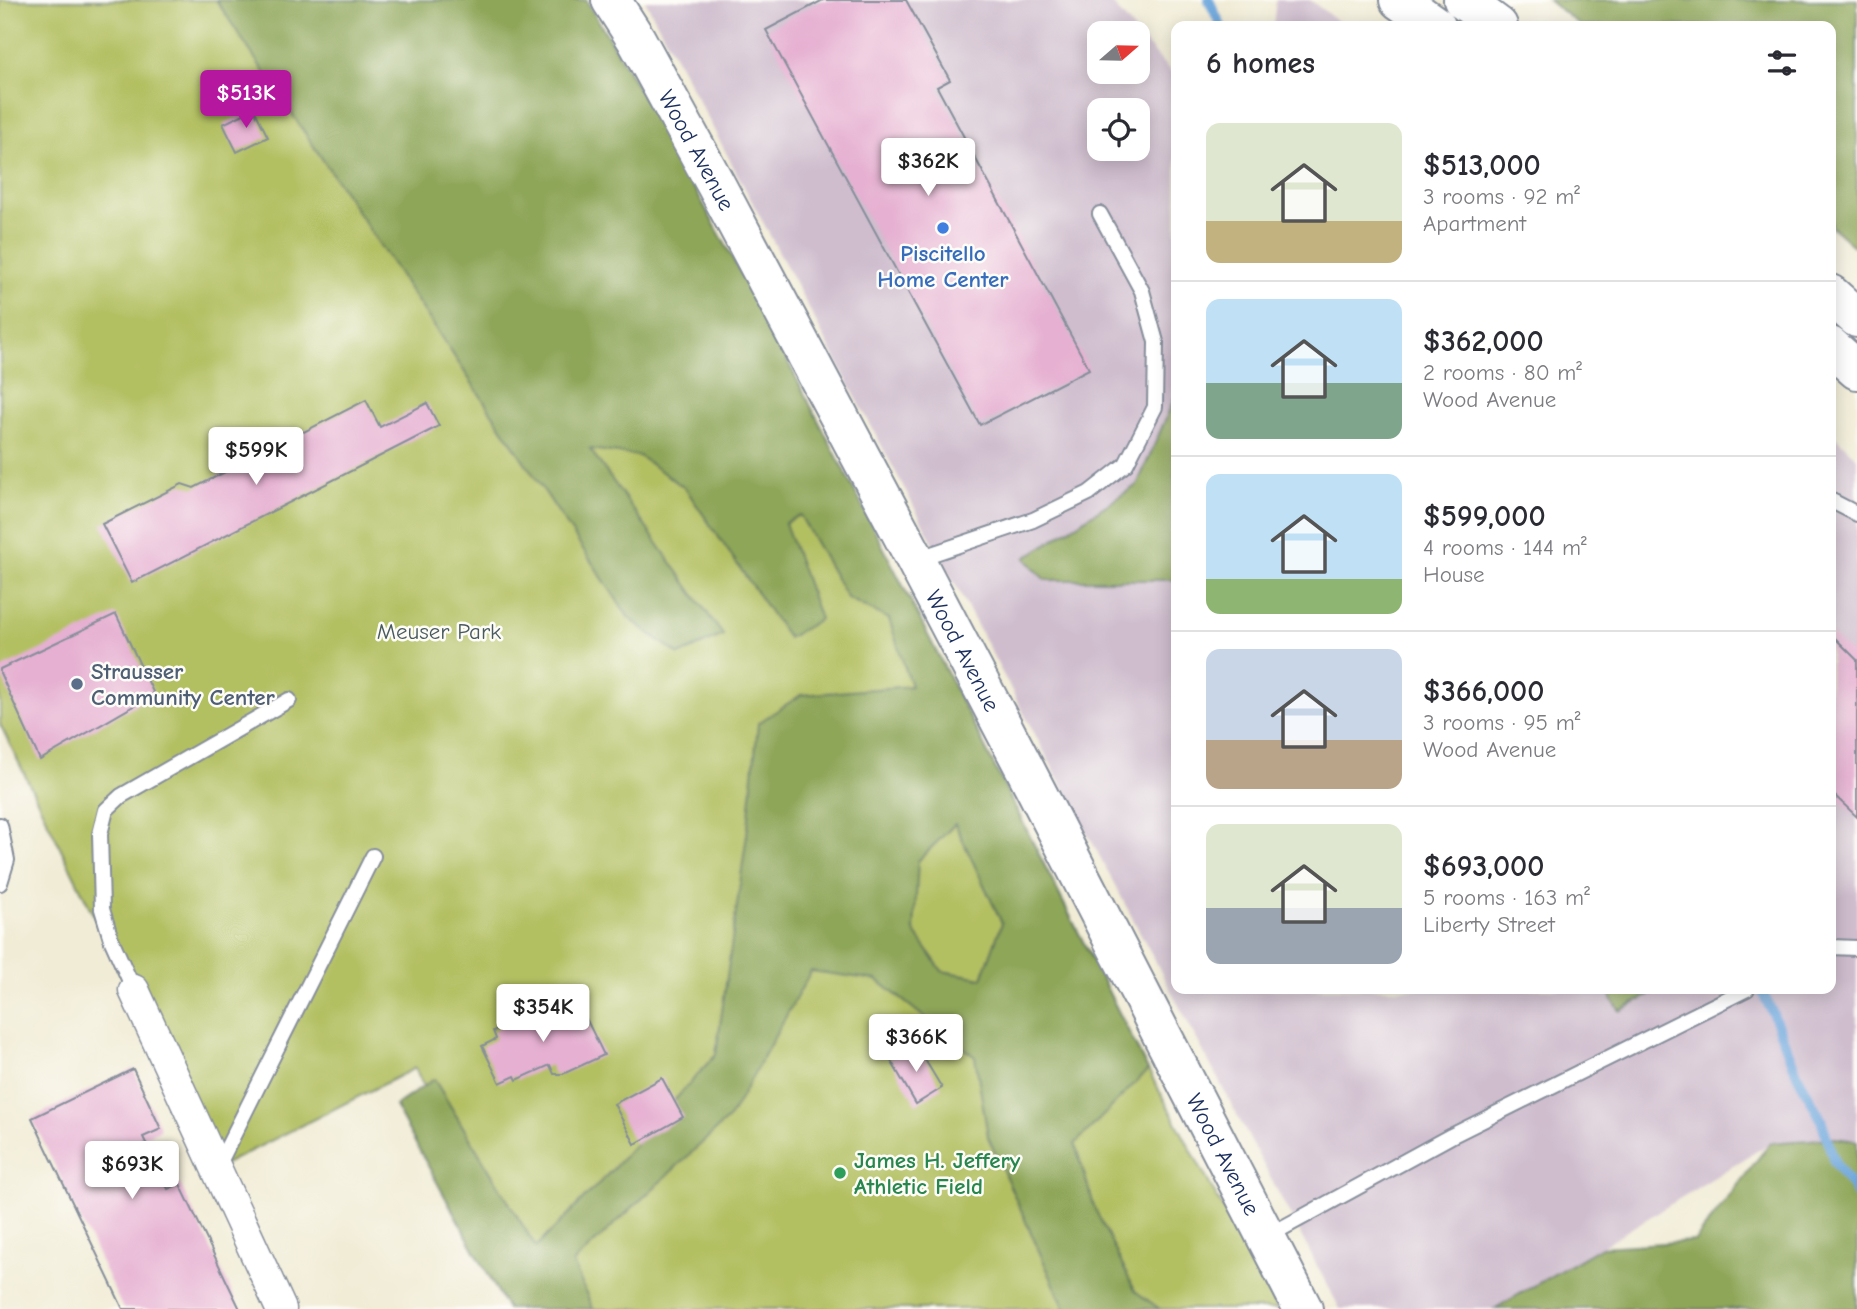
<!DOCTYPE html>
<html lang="en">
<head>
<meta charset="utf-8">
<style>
  body { margin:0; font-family:"Comic Neue",sans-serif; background:#f7f7f7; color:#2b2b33; height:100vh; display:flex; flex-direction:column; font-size:26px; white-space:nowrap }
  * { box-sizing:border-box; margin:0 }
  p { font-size:23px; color:#7c7c81 }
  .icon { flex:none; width:38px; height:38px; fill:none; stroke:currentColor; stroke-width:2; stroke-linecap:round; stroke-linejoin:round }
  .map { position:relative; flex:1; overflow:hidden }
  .sheet { position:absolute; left:1171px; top:21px; width:665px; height:973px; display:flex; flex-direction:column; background:#fff; border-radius:14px; box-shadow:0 4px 18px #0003 }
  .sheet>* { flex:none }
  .needle { width:46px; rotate:70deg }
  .tools { position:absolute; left:1087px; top:21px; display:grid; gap:14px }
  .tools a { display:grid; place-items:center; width:63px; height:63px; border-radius:14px; background:#fff; box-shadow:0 4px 18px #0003; font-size:35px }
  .price { position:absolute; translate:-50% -60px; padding:0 16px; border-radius:7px; background:#fff; color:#222; font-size:23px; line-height:46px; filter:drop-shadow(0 2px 4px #0008) }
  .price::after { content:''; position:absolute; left:50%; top:42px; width:21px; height:16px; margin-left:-10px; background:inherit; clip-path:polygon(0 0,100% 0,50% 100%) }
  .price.on { background:#b5179e; color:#fff }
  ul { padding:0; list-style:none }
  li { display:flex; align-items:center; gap:21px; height:175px; padding:0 35px }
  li+li { border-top:2px solid #e1e1e2 }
  li span { display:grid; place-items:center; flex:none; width:196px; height:140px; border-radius:14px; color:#555 }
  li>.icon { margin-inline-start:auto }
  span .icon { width:84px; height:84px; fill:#fffc; stroke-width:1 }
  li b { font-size:30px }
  h2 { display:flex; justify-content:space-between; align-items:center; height:84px; padding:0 35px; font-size:30px }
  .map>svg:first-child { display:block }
  .industrial { fill:#cfbdce; fill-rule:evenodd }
  .green { fill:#b3c062; stroke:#677860; stroke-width:2 }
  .forest { fill:#8ea658; stroke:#546a5b; stroke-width:2; fill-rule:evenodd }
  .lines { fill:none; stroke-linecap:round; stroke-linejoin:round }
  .stream { stroke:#6ca6dc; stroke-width:10 }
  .building { fill:#e6b0d2 }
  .lane-casing { stroke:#868e9a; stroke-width:18 }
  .street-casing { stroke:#868e9a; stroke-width:33 }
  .secondary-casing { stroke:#868e9a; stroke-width:42 }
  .highway-casing { stroke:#868e9a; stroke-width:42 }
  .lane { stroke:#fff; stroke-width:14 }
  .street { stroke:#fff; stroke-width:30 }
  .secondary { stroke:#fff; stroke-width:38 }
  .highway { stroke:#fff; stroke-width:38 }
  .shop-dot { fill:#3f7fe0; stroke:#fdfcf7; stroke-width:2.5 }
  .service-dot { fill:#5c6f8a; stroke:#fdfcf7; stroke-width:2.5 }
  .leisure-dot { fill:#2e9e5b; stroke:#fdfcf7; stroke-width:2.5 }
  .labels { text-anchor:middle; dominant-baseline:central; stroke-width:5; stroke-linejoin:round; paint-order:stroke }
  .street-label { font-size:23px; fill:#1b2f5e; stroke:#fdfcf7 }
  .shop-label { font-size:23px; font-weight:bold; fill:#366cbe; stroke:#fdfcf7 }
  .park-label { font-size:23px; fill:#495a5f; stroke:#fdfcf7 }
  .service-label { font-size:23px; font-weight:bold; fill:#4e5e75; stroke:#fdfcf7; text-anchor:start }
  .leisure-label { font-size:23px; font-weight:bold; fill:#27864d; stroke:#fdfcf7; text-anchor:start }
</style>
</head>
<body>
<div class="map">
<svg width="1857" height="1309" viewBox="0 0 1857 1309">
  <rect width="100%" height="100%" fill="#fdfcf7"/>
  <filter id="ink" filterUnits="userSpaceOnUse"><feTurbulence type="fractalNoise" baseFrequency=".0143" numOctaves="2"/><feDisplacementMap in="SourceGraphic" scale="14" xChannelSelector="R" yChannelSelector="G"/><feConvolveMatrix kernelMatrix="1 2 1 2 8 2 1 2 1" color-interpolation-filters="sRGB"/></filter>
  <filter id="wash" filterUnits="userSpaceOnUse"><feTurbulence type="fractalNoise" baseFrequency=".00686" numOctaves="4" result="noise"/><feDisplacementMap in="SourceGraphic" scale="28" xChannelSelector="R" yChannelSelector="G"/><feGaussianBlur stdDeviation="1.57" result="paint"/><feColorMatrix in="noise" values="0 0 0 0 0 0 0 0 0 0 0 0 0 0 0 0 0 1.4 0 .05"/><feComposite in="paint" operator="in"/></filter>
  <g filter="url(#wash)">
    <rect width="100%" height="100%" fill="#f1ecd6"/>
    <!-- industrial -->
    <g class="industrial">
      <path d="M645,0H1109L1137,33H1099V72H1138V34L1176,78V989H1830L1831,432L1857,458V1141L1835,1138L1770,1143L1601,1247L1494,1309H1340ZM1099,110H1138V149H1099Z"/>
      <path d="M1276,0H1310L1344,26H1273Z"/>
    </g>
    <!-- green -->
    <path class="green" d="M0,0H586L641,92L690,179L954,686L1148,1070L1277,1309H528L415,1068L217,1168L0,724Z"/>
    <!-- forest -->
    <g class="forest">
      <path d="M216,0H586C700,189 801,385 901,582C984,745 1066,908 1148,1070L1075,1144L1095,1209L1135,1291L1160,1309H1065L988,1137L975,1057L877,980L811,971L730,1117L573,1263L593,1309H507L395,1106L434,1079L536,1247L613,1169L716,1054L748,827L758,723L801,695L911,686L889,619L847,598L800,515L785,523L820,619L788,638L685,488L639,456L590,449L723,635L679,655L629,618ZM955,824L1002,923L982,978L942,971L914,931L918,861Z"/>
      <path d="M1548,0H1857V249L1831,226L1830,26H1581Z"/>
      <path d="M1176,395V580H1045L1025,558L1137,485Z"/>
      <path d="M1606,989H1661L1620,1011Z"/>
      <path d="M1835,1138L1857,1141V1309H1494L1601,1247L1695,1241L1770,1143Z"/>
    </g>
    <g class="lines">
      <!-- stream -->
      <g class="stream">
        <path d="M1209,0L1221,26"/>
        <path d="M1761,989L1772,1012L1798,1076L1821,1119L1834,1161L1857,1194"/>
      </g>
    </g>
    <g id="blocks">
      <!-- building -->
      <g class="building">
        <path d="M823,0H906L950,80L937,87L1089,369L980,425L766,30Z"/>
        <path d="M254,109L268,137L237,152L223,124Z"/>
        <path d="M366,400L380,427L427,403L439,426L132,583L102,524L182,484L194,488Z"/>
        <path d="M116,614L154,694L40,760L0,673V669Z"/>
        <path d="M1830,633L1857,660V817L1830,791Z"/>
        <path d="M561,999L569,1016L582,1010L604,1055L563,1074H554L550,1065L517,1080L515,1076L500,1083L482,1046L496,1039L493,1031Z"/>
        <path d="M915,1043L942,1088L916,1104L890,1059Z"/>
        <path d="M133,1069L161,1129L143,1137L168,1189L180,1184L240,1309H123L32,1118Z"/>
        <path d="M662,1078L683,1117L635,1144L614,1104Z"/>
      </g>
    </g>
  </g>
  <g filter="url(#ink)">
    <use href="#blocks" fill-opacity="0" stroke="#868e9a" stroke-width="2"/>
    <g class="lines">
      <defs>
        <g id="lane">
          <path d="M1830,500L1857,514"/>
          <path d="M917,559L1033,520L1089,493L1126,464L1155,407L1156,342L1142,291L1100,214"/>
          <path d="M0,825L7,860L0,883"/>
          <path d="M1830,947L1857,948"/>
          <path d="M134,990L111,939L102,909L100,834L106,810L121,796L289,700"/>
          <path d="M218,1166L373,856"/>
          <path d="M1266,1237L1451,1136L1747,989"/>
        </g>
        <path id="street" d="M134,990L281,1309"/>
        <g id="secondary">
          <path id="s1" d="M611,0L636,39L716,185L915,559L1025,769L1303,1309"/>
        </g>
        <g id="highway">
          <path d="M1399,0L1436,26"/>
          <path d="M1463,0L1498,26"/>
          <path d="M1830,294L1857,318"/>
          <path d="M1830,346L1857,370"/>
        </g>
      </defs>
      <!-- lane casing -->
      <use href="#lane" class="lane-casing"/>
      <!-- street casing -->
      <use href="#street" class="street-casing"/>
      <!-- secondary casing -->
      <use href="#secondary" class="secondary-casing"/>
      <!-- highway casing -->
      <use href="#highway" class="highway-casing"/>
      <!-- lane -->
      <use href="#lane" class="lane"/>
      <!-- street -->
      <use href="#street" class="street"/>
      <!-- secondary -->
      <use href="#secondary" class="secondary"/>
      <!-- highway -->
      <use href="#highway" class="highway"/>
    </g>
  </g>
  <!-- markers -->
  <circle class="shop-dot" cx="943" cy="228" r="7"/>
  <circle class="service-dot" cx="77" cy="684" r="7"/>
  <circle class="leisure-dot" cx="840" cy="1173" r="7"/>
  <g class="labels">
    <!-- street labels -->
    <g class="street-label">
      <text stroke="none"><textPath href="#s1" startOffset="173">Wood Avenue</textPath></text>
      <text stroke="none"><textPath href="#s1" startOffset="740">Wood Avenue</textPath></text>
      <text stroke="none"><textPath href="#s1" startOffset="1307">Wood Avenue</textPath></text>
    </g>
    <!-- shop labels -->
    <g class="shop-label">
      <text x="943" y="253">Piscitello<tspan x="943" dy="26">Home Center</tspan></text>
    </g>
    <!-- park labels -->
    <g class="park-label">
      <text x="439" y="631">Meuser Park</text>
    </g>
    <!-- service labels -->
    <g class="service-label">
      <text x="91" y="671">Strausser<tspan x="91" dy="26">Community Center</tspan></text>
    </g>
    <!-- leisure labels -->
    <g class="leisure-label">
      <text x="854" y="1160">James H. Jeffery<tspan x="854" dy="26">Athletic Field</tspan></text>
    </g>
  </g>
</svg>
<div class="tools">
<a><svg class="needle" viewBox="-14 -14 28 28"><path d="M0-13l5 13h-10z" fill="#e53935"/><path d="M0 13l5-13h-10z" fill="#7c7c81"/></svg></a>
<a><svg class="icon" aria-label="locate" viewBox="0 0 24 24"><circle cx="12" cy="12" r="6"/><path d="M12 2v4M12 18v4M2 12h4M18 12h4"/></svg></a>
</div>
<b class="price on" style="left:246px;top:130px">$513K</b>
<b class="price" style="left:928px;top:198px">$362K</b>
<b class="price" style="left:256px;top:487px">$599K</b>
<b class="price" style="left:543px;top:1044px">$354K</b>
<b class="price" style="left:916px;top:1074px">$366K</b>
<b class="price" style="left:132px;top:1201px">$693K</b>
<section class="sheet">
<h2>6 homes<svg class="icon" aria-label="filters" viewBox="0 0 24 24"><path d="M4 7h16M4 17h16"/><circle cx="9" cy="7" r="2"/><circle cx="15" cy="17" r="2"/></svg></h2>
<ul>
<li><span style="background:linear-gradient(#dfe7d0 70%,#c2b280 0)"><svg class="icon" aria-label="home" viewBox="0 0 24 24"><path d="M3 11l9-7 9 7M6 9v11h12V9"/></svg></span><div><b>$513,000</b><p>3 rooms · 92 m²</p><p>Apartment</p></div></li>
<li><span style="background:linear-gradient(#bfe0f5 60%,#7fa58c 0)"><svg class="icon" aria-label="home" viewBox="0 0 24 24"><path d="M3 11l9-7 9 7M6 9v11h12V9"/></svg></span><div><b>$362,000</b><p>2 rooms · 80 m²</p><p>Wood Avenue</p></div></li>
<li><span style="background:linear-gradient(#bfe0f5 75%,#8fb573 0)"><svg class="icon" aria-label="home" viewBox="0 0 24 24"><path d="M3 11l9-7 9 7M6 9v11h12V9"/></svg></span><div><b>$599,000</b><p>4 rooms · 144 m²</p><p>House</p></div></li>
<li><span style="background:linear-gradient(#c9d6e8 65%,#b9a48a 0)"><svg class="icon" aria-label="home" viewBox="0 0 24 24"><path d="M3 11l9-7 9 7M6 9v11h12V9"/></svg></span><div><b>$366,000</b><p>3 rooms · 95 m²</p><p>Wood Avenue</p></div></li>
<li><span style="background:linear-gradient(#dfe7d0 60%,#9aa5b1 0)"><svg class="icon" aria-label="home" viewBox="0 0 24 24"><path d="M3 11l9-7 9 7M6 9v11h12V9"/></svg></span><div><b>$693,000</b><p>5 rooms · 163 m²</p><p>Liberty Street</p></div></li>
</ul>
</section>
</div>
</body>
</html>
